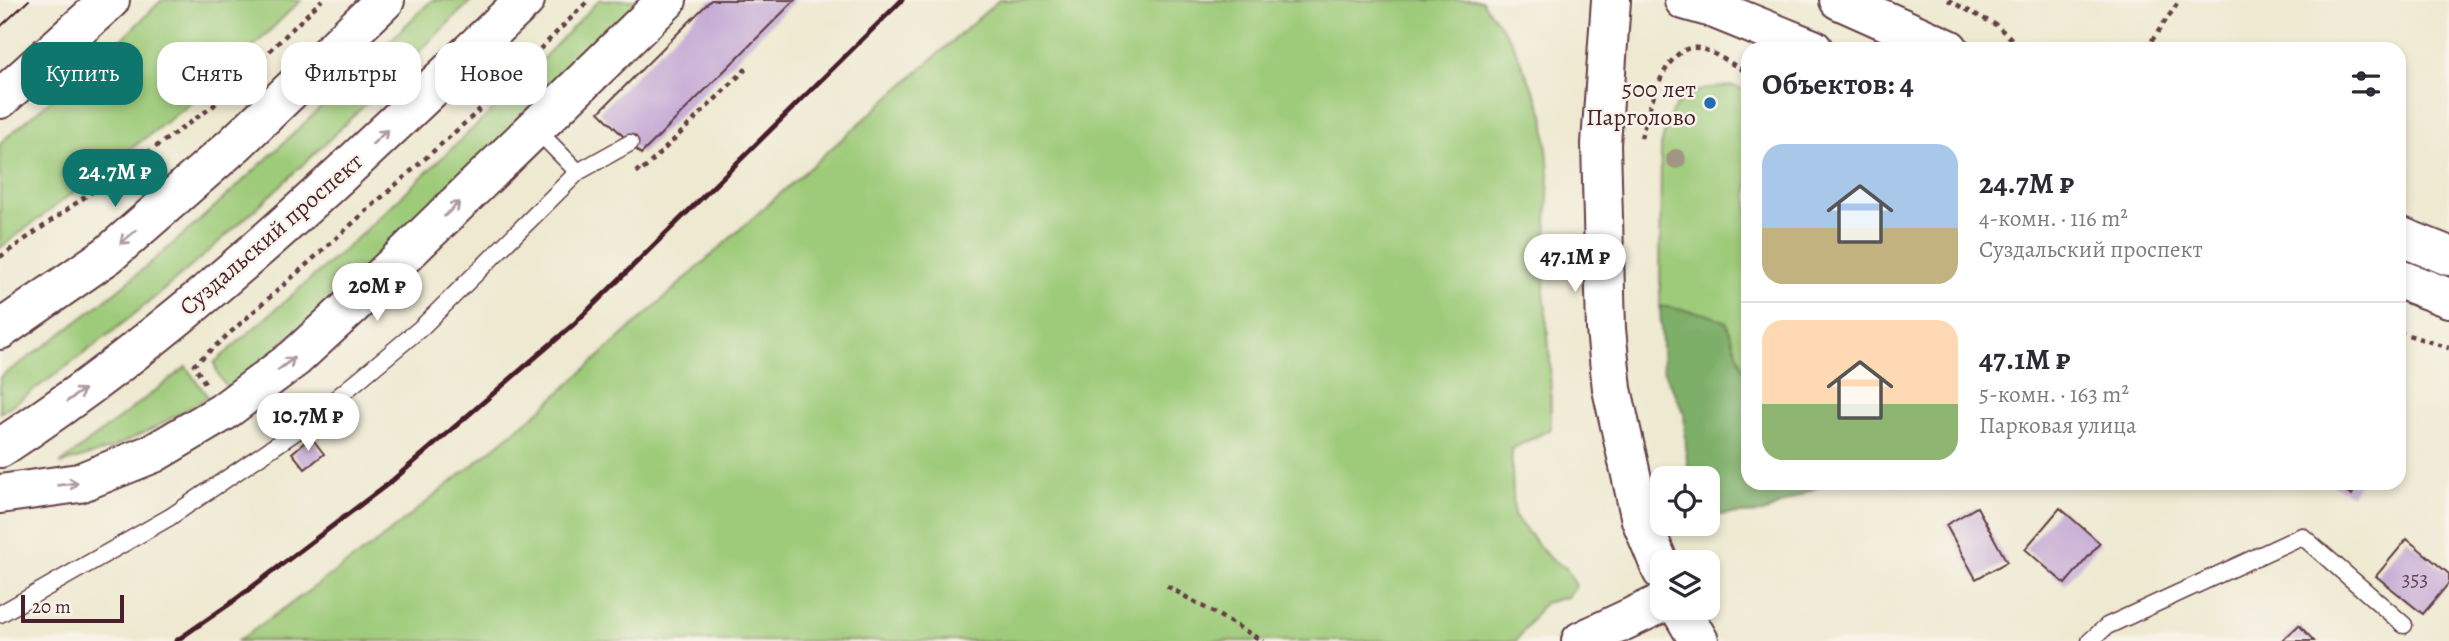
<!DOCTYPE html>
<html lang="ru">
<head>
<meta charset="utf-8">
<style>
  body { margin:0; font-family:Alegreya,serif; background:#f2f2f3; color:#2b2b33; height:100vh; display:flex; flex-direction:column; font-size:26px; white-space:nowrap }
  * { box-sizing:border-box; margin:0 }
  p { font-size:23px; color:#7c7c81 }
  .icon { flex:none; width:38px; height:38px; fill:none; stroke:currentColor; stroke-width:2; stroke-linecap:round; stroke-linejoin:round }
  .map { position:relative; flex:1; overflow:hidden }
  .panel { position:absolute; left:1741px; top:42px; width:665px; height:448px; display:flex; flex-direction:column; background:#fff; border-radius:21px; box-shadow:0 4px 10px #0003 }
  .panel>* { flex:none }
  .banner { position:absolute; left:21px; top:42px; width:665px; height:63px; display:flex; gap:14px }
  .tools { position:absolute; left:1650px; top:466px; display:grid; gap:14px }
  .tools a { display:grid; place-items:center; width:70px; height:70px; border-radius:14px; background:#fff; box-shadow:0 4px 10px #0003; font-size:35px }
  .scale { position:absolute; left:21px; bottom:18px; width:103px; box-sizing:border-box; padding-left:7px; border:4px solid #4a1f2b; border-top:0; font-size:19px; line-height:24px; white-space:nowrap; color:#4a1f2b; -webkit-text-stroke:5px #f7f3e8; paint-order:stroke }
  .price { position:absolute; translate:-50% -60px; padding:0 16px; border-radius:24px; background:#fff; color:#222; font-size:23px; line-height:46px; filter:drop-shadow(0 2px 4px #0008) }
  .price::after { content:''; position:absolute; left:50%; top:42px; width:21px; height:16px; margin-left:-10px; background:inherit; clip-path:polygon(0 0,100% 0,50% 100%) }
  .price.selected { background:#0f766e; color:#fff }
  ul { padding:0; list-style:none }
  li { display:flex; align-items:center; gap:21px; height:175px; padding:0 21px }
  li+li { border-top:2px solid #e1e1e2 }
  li span { display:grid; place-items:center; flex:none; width:196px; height:140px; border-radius:21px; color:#555 }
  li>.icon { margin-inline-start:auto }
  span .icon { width:84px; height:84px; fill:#fffc; stroke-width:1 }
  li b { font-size:30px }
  h2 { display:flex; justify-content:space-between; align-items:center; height:84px; padding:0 21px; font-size:30px }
  .chip { padding:0 24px; border-radius:21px; background:#fff; box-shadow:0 4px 10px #0003; font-size:24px; line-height:63px }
  .chip.selected { background:#0f766e; color:#fff }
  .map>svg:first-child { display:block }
  .green { fill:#9ecb79; stroke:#747552; stroke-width:2 }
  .forest { fill:#7eaf69; stroke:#64674a; stroke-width:2 }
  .building { fill:#c3a7d4 }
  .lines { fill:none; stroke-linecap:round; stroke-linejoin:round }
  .service-casing { stroke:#633d44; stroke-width:19 }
  .tertiary-casing { stroke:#633d44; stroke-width:42 }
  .secondary-casing { stroke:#633d44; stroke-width:42 }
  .primary-casing { stroke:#633d44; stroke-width:42 }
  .path { stroke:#633d44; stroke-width:4.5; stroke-dasharray:5 5; stroke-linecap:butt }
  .service { stroke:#fff; stroke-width:16 }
  .tertiary { stroke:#fff; stroke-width:38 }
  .secondary { stroke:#fff; stroke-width:38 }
  .primary { stroke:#fff; stroke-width:38 }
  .tram { stroke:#4a1f2b; stroke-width:2 }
  .rail { stroke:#4a1f2b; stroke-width:5 }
  .tree { fill:#a29682 }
  .oneway { stroke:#ae9aa0 }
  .poi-dot { fill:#1f6fb2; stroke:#f7f3e8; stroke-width:2.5 }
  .labels { text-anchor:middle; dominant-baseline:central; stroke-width:5; stroke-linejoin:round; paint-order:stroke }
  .number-label { font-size:21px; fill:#684155 }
  .poi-label { font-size:24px; fill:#4a1f2b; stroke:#f7f3e8; text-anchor:end }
  .street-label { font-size:24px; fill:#4a1f2b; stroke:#f7f3e8 }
</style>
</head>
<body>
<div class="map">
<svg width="2449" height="641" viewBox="0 0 2449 641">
  <rect width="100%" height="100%" fill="#f7f3e8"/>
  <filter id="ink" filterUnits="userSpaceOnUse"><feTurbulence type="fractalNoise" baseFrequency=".0143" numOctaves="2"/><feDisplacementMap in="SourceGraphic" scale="14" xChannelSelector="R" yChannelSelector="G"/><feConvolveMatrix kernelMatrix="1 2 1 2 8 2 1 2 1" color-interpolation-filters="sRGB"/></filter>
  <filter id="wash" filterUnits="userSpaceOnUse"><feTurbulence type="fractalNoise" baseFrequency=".00686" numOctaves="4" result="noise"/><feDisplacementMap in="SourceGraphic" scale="28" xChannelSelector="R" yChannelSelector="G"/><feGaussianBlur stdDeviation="1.57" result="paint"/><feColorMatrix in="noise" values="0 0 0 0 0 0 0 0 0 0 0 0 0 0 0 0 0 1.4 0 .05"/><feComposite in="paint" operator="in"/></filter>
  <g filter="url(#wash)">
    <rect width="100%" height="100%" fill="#eee9d0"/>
    <!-- green -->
    <g class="green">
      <path d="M162,0H301L211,88L0,248V143L115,46Z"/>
      <path d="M432,0H472C323,145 175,298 0,413V377C159,271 295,132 432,0Z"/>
      <path d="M599,0H644C508,132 375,269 228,389L219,376L214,363L353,242L502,101Z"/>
      <path d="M999,0H1481L1512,42L1544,114L1549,174L1544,289L1550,360L1551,429L1511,449L1514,516L1549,558L1566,568L1576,586L1567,597L1544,603L1516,641H238L376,543L537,413L747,223Z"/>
      <path d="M1732,86L1748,91V415L1745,374L1660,306L1661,146C1671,98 1685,89 1732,86Z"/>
      <path d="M186,367L208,397L154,428L110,449L60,464Z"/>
    </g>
    <!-- forest -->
    <path class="forest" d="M1660,306L1706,314L1726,322L1745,374L1748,415V483H1826L1763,513L1717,515L1708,499V478H1695L1687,463L1684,412L1663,370Z"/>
    <g id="blocks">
      <!-- building -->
      <g class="building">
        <path d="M711,0H795L641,154L599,112Z"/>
        <path d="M311,437L324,454L305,469L292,453Z"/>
        <path d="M2330,483H2358L2352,495Z"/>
        <path d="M1977,507L2007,562L1976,579L1946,525Z"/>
        <path d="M2060,508L2100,543L2065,584L2025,549Z"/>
        <path d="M2407,539L2449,574V583L2423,614L2376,576Z"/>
        <path d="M2299,625L2314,641H2282Z"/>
      </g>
    </g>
  </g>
  <g filter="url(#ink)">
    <use href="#blocks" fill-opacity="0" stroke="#633d44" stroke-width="2"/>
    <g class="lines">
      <defs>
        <g id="service">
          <path d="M535,128L578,172"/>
          <path d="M0,614L170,517L297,431L422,327L578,172L630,143"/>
          <path d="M2090,641L2107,626L2302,536L2404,625"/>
        </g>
        <g id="tertiary">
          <path d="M1611,0L1601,144L1606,329L1612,389L1641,520L1662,571"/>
          <path d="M1679,607L1699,641"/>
          <path d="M1581,641L1662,603"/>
        </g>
        <g id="secondary">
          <path d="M0,99L110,0"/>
          <path d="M0,330L108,255L235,144L385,0"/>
          <path d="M0,448C193,322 358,158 525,0"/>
          <path d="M0,494L79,483L154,453L223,412L295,358L359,299L667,0"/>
        </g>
        <g id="primary">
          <path d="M1684,0L1712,8L1813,49"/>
          <path d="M1839,0L1949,49"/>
          <path d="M2399,236L2449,256"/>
          <path d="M2399,279L2449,298"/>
        </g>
      </defs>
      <!-- service casing -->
      <use href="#service" class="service-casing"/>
      <!-- tertiary casing -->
      <use href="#tertiary" class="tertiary-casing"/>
      <!-- secondary casing -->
      <use href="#secondary" class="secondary-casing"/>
      <!-- primary casing -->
      <use href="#primary" class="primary-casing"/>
      <!-- path -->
      <g class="path">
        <path d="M1948,0L1996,25L2023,49"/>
        <path d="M2146,49L2180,0"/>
        <path d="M1641,138C1648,113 1664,42 1699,48C1710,50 1737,67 1748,73"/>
        <path d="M636,169L640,173L750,65"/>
        <path d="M0,257L212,107L322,0"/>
        <path d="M2399,332L2449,348"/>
        <path d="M205,383L194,365L475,114L589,0"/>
        <path d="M1167,586L1263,641"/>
      </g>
      <!-- service -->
      <use href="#service" class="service"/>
      <!-- tertiary -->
      <use href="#tertiary" class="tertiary"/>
      <!-- secondary -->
      <use href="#secondary" class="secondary"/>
      <!-- primary -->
      <use href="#primary" class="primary"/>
      <!-- tram -->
      <path class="tram" d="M0,27L29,0"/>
      <!-- rail -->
      <path class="rail" d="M176,641L231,603L393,480L574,324L902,0"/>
    </g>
    <!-- trees -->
    <circle class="tree" cx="1676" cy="159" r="10"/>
    <!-- one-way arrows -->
    <defs><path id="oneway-shaft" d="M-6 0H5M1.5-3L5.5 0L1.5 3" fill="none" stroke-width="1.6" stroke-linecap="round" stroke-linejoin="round" transform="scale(1.75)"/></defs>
    <g class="oneway">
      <use href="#oneway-shaft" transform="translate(380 137) rotate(-43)"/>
      <use href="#oneway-shaft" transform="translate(452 209) rotate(-44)"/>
      <use href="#oneway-shaft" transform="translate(128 237) rotate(139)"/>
      <use href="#oneway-shaft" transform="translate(286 364) rotate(-38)"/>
      <use href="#oneway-shaft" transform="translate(76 395) rotate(-36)"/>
      <use href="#oneway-shaft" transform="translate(68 484) rotate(-8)"/>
    </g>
  </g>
  <!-- markers -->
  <circle class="poi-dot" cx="1710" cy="103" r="7"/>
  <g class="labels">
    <!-- number labels -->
    <g class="number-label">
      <text x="2415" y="579">353</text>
    </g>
    <!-- poi labels -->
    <g class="poi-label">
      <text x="1696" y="89">500 лет<tspan x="1696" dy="28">Парголово</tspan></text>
    </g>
    <!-- street labels -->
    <g class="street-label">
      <text transform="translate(271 234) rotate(-41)">Суздальский проспект</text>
    </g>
  </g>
</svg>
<div class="tools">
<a><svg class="icon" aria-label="locate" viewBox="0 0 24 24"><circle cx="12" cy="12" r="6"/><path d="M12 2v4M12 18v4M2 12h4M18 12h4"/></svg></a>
<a><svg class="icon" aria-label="layers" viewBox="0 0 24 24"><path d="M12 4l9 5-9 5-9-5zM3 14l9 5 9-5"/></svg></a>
</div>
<div class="scale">20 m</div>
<b class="price selected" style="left:115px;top:209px">24.7M ₽</b>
<b class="price" style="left:1575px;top:294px">47.1M ₽</b>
<b class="price" style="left:377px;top:323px">20M ₽</b>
<b class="price" style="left:308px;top:453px">10.7M ₽</b>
<div class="banner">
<a class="chip selected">Купить</a>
<a class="chip">Снять</a>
<a class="chip">Фильтры</a>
<a class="chip">Новое</a>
</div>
<section class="panel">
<h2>Объектов: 4<svg class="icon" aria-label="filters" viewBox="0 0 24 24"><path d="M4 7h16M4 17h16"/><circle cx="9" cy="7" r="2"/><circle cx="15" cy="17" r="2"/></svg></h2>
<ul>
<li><span style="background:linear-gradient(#a9c7e8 60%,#c2b280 0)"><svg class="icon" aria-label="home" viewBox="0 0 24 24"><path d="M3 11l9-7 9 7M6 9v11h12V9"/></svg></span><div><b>24.7M ₽</b><p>4-комн. · 116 m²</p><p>Суздальский проспект</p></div></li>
<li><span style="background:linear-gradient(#ffd9b3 60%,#8fb573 0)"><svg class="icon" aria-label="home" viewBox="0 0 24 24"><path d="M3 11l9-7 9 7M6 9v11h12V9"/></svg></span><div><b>47.1M ₽</b><p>5-комн. · 163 m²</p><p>Парковая улица</p></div></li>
</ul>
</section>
</div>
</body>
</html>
